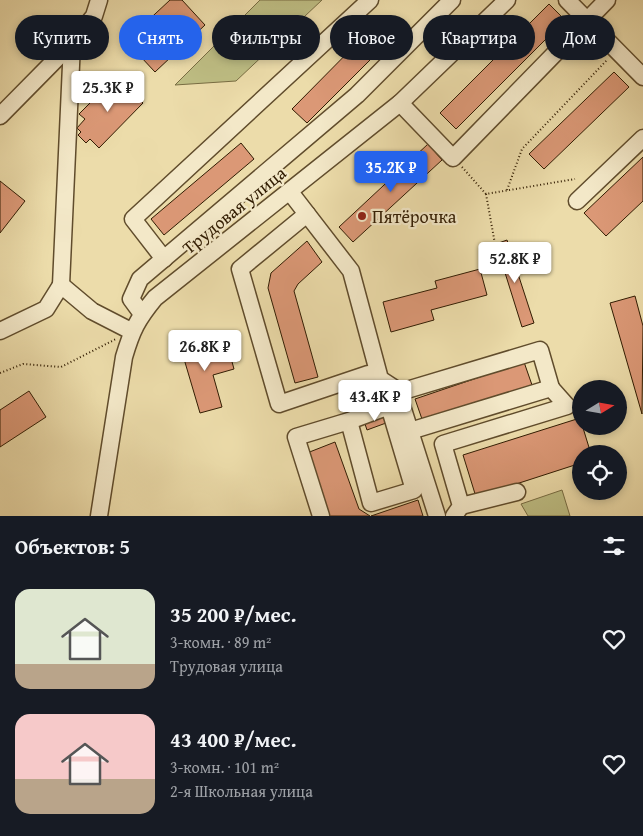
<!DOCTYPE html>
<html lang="ru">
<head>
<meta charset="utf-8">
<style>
  body { margin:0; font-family:"Gentium Book Plus",serif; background:#242831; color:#f1f3f6; height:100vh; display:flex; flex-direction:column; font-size:19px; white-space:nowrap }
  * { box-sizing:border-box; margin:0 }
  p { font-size:16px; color:#9ea1a6 }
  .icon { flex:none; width:28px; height:28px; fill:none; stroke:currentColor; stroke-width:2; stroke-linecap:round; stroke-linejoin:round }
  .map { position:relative; height:516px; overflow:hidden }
  .sheet { display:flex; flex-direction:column; background:#171b24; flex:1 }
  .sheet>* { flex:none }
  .banner { position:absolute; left:15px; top:15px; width:614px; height:45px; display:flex; gap:10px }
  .needle { width:32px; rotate:79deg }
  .controls { position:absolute; left:572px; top:380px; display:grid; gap:10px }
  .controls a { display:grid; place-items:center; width:55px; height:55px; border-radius:50%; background:#171b24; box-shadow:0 2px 8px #0003; font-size:25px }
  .price { position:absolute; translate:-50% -42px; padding:0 11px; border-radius:5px; background:#fff; color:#222; font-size:16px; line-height:32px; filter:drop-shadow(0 1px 2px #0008) }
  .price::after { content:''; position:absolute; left:50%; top:30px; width:15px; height:11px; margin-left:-8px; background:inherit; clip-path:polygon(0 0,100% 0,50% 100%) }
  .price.current { background:#2563eb; color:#fff }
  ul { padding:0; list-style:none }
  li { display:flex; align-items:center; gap:15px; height:125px; padding:0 15px }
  li span { display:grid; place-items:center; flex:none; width:140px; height:100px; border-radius:15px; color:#555 }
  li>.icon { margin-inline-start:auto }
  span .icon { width:60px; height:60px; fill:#fffc; stroke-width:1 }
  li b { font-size:21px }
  h2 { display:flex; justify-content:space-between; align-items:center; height:60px; padding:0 15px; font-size:21px }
  .tag { padding:0 18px; border-radius:22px; background:#171b24; box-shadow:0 2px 8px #0003; font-size:18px; line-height:45px }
  .tag.current { background:#2563eb; color:#fff }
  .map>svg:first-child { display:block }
  .green { fill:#bebe84; stroke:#786d43 }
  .building { fill:#db9876; stroke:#311c02 }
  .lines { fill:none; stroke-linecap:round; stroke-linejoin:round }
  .minor-casing { stroke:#604c2c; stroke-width:19 }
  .path { stroke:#311c02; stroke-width:2; stroke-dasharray:1 2.5; stroke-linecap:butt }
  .minor { stroke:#f3e8c8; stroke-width:16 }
  .poi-dot { fill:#8f2418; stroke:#f3e8c8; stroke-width:2 }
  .labels { text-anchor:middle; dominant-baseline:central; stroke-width:4.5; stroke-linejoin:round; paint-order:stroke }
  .street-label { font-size:18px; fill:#311c02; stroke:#f3e8c8 }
  .poi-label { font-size:18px; fill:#311c02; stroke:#f3e8c8; text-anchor:start }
</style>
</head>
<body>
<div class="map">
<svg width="643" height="516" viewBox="0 0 643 516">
  <rect width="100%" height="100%" fill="#ecdcaa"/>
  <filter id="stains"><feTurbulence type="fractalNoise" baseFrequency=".004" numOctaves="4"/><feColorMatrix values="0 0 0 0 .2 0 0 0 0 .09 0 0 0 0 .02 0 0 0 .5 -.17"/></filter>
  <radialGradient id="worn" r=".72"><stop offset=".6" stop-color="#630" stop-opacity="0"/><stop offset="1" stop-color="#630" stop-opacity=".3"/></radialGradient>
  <!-- green -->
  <g class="green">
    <path d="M260,0H322L236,81L175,85Z"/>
    <path d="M562,490L570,516H528L521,504Z"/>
  </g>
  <!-- building -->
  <g class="building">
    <path d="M170,0H182L205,25L155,72L126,41Z"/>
    <path d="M549,4L565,20L456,129L440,113Z"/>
    <path d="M375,25L390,40L307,123L292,109Z"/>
    <path d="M614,72L629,87L544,169L529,154Z"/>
    <path d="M116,77L143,103L99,148L90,139L86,143L78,135L81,132L77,128L85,119L79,114Z"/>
    <path d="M241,143L254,159L164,235L151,219Z"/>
    <path d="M428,144L442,160L353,242L339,227Z"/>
    <path d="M643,157V201L606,236L584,213Z"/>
    <path d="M0,181L25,201L0,233Z"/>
    <path d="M507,240L534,323L522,327L496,244Z"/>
    <path d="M307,241L322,262L298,284L294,291L318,377L295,383L268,288L271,273Z"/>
    <path d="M480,269L487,295L431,310L434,320L391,332L383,302L437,288L435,281Z"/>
    <path d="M635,296L643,326L642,414L610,303Z"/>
    <path d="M200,336L206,357L229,351L234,369L213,375L222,407L200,413L179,342Z"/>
    <path d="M524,362L532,385L423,422L415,399Z"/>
    <path d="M29,391L46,417L0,447V410Z"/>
    <path d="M383,414L386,423L367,430L364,421Z"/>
    <path d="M580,418L591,454H581V463L476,497L463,455Z"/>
    <path d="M335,442L359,509L370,516H329L307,453Z"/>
    <path d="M418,500L423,516H371Z"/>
  </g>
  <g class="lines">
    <defs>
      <g id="minor">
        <path d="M567,0L643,77"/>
        <path d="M400,103L453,158L607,0"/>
        <path d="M0,116L72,43L94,16L99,0"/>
        <path d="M290,192L351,271L380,379L400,392L540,350L551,388"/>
        <path d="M577,201L643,138"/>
        <path d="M307,214L240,269L279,404L368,374"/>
        <path d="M164,259L133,219L370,0"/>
        <path d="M61,285L72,43"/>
        <path d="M142,314L131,299L140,279L357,95L452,0"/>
        <path d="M0,331L46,309L61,285L92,311L131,331"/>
        <path d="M401,403L437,516"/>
        <path d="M410,431L551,388L567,406L443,444L461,506L454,516"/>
        <path d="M461,506L517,492"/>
        <path d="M99,516L124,357C132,330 137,320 155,298L400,103L507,0"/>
        <path d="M321,516L296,437L349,421L389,406L414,490L371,503L349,421"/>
      </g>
    </defs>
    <!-- minor casing -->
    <use href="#minor" class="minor-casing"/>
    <!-- path -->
    <g class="path">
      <path d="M462,167L486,194L575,179"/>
      <path d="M507,190L522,149L607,60"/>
      <path d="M486,194L495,244L494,253"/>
      <path d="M0,373L23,364L61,367L116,339"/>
    </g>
    <!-- minor -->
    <use href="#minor" class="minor"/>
  </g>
  <!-- markers -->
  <circle class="poi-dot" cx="362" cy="216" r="5"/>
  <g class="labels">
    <!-- street labels -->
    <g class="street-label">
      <text transform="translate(234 210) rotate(-39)">Трудовая улица</text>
    </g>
    <!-- poi labels -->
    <g class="poi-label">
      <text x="372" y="216">Пятёрочка</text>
    </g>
  </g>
  <rect width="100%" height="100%" filter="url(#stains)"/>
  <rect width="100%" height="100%" fill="url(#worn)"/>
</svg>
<div class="controls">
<a><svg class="needle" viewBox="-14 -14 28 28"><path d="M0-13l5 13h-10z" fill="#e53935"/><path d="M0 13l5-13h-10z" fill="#9ea1a6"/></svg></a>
<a><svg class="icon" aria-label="locate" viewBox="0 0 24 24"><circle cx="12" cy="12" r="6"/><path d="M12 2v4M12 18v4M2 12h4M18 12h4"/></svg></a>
</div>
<b class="price" style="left:108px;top:113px">25.3K ₽</b>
<b class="price current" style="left:391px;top:193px">35.2K ₽</b>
<b class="price" style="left:515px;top:284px">52.8K ₽</b>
<b class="price" style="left:205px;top:372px">26.8K ₽</b>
<b class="price" style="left:375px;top:422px">43.4K ₽</b>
<div class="banner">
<a class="tag">Купить</a>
<a class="tag current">Снять</a>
<a class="tag">Фильтры</a>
<a class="tag">Новое</a>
<a class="tag">Квартира</a>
<a class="tag">Дом</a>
</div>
</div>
<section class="sheet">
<h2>Объектов: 5<svg class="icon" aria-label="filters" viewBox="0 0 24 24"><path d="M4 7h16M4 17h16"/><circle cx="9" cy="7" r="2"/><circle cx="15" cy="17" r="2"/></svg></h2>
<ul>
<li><span style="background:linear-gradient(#dfe7d0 75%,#b9a48a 0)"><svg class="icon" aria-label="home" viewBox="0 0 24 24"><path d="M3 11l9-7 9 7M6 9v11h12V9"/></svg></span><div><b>35 200 ₽/мес.</b><p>3-комн. · 89 m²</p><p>Трудовая улица</p></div><svg class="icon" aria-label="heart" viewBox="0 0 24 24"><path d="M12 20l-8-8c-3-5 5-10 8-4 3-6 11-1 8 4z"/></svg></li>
<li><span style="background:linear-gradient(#f6c9c9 65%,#b9a48a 0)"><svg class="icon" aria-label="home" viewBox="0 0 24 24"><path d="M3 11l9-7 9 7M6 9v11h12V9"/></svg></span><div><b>43 400 ₽/мес.</b><p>3-комн. · 101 m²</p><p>2-я Школьная улица</p></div><svg class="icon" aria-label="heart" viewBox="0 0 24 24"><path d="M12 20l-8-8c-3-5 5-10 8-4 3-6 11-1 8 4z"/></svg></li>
</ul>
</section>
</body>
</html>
